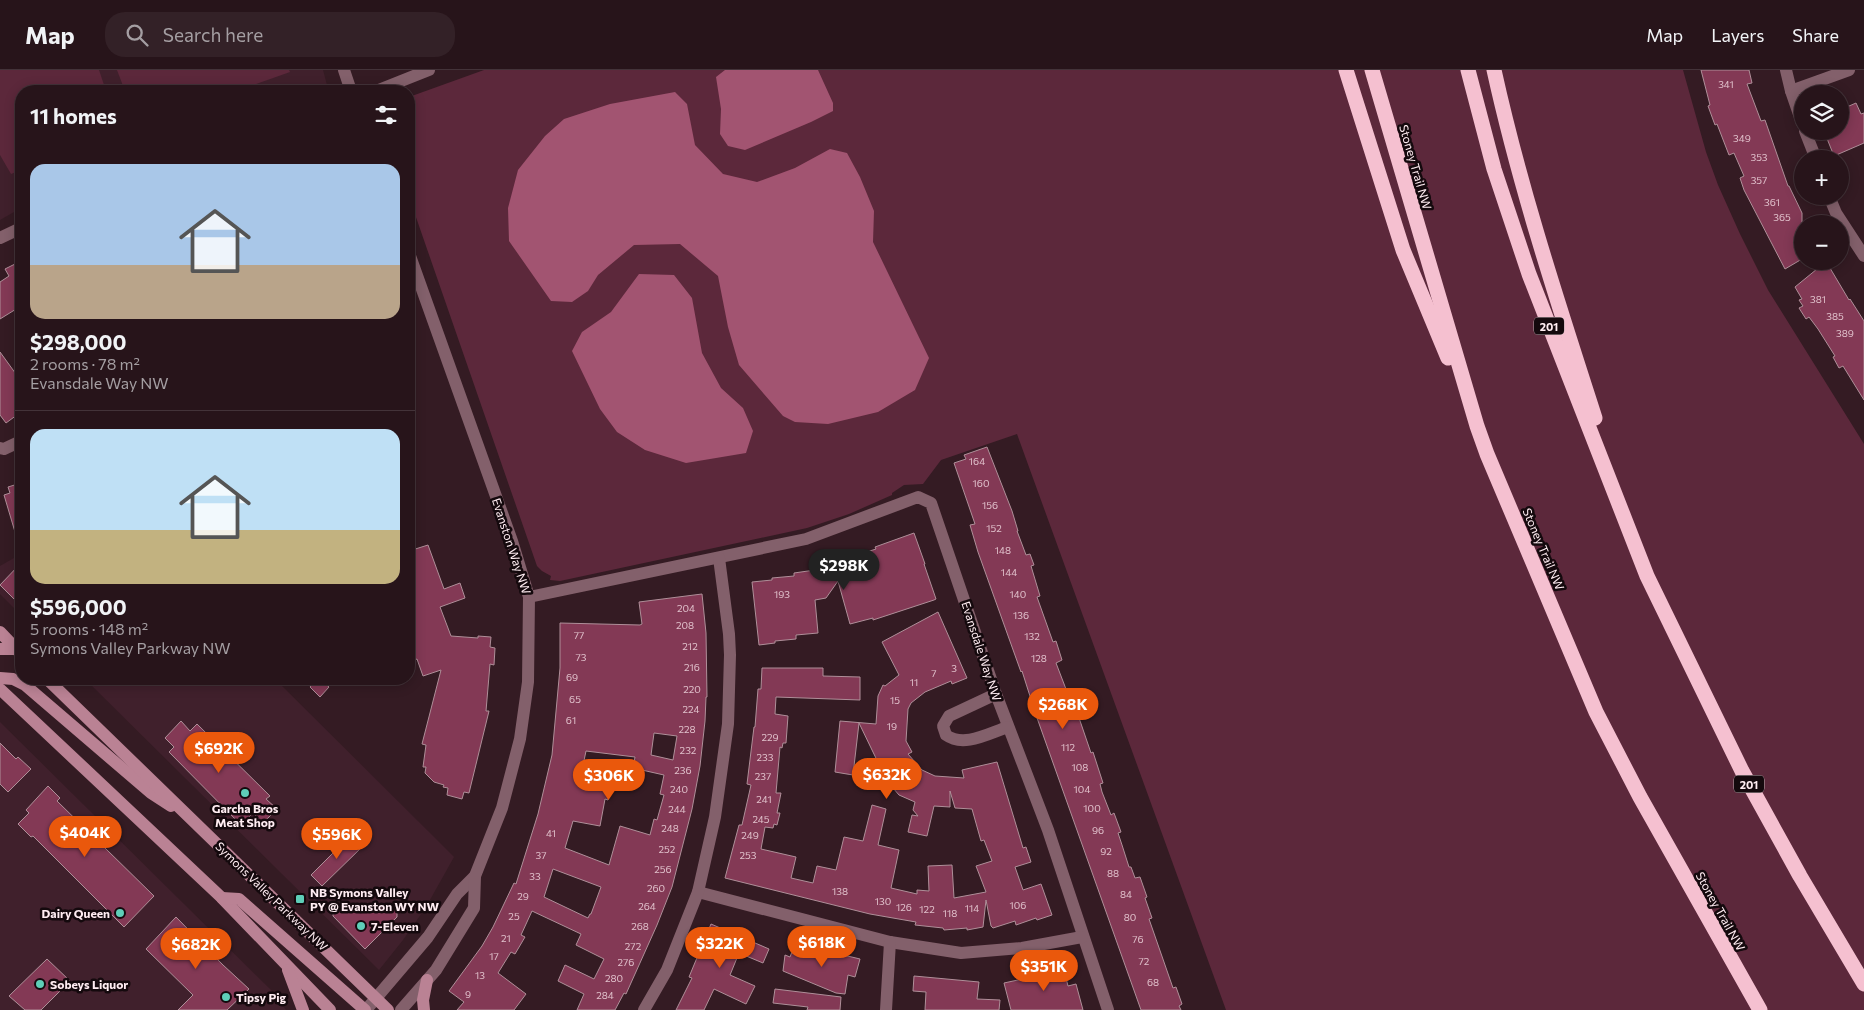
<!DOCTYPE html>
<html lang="en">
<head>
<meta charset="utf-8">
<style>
  body { margin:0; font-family:Commissioner,sans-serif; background:#332127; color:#f1f3f6; height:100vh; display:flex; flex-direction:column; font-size:19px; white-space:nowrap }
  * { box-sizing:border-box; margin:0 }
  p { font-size:16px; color:#a49ea2 }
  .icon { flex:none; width:28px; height:28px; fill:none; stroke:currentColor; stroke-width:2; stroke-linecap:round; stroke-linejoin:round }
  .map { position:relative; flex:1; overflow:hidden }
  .panel { position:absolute; left:15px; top:15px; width:400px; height:600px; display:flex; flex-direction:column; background:#27141a; border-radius:20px; box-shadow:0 2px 12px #0003,0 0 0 1px #433339 }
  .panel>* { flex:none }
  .buttons { position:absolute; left:1794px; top:15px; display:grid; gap:10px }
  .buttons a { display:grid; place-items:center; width:55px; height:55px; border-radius:50%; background:#27141a; box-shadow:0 2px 12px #0003,0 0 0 1px #433339; font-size:25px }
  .price { position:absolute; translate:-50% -42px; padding:0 11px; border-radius:18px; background:#ea580c; color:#fff; font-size:16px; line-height:32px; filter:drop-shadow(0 1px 2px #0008) }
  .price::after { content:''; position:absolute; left:50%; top:30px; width:15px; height:11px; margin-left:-8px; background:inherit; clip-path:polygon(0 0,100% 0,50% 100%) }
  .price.active { background:#222; color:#fff }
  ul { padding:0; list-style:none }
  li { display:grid; align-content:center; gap:10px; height:265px; padding:0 15px }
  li+li { border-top:1px solid #433339 }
  li span { display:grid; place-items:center; height:155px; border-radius:15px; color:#555 }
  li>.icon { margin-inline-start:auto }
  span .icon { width:90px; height:90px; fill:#fffc; stroke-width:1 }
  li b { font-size:21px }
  h2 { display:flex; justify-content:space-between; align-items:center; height:60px; padding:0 15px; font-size:21px }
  header { display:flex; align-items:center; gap:30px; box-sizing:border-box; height:70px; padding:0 25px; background:#27141a; border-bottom:1px solid #433339 }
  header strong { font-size:24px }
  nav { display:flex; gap:28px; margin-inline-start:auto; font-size:18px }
  .search { width:350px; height:45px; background:#332127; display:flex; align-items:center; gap:12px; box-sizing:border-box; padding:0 18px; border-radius:20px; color:#a49ea2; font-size:19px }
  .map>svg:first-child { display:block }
  .built { fill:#40202c }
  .green { fill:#5c283b }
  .water { fill:#a25471 }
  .building { fill:#833955; stroke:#af8f99; fill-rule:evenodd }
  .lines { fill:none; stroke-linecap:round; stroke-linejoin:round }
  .minor { stroke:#83606b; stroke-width:12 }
  .tertiary { stroke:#83606b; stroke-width:12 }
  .secondary { stroke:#ba8294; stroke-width:12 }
  .motorway { stroke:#f5c0d0; stroke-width:15 }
  .poi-dot { fill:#5eceb8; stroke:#14090d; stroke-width:2 }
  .labels { text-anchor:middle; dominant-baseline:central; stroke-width:5; stroke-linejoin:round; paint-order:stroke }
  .number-label { font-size:10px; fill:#e0c0cb }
  .shield { fill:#14090d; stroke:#b8a9ad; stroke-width:1 }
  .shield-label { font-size:11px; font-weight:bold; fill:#ffedf2 }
  .street-label { font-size:12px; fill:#ffedf2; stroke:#14090d }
  .poi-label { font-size:12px; font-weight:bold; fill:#ffedf2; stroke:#14090d; text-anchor:start }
</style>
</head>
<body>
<header>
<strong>Map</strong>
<div class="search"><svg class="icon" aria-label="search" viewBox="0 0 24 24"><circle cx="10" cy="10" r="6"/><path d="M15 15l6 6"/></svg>Search here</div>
<nav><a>Map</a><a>Layers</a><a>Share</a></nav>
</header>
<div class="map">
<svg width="1864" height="940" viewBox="0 0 1864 940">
  <rect width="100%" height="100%" fill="#341b23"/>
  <!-- built -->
  <g class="built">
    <path d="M0,0H323L327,15L323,21H21V138L0,150Z"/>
    <path d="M21,484V545L0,524V496Z"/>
    <path d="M85,609H275L431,764L454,787L426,837L403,870L379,900Z"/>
    <path d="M0,652L271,920L286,940H0Z"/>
  </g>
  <!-- green -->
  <g class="green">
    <path d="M0,0H99L106,21H21V100L11,104L0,85Z"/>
    <path d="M117,0H289L290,2L236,21H125Z"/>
    <path d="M484,0H1683L1706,82L1718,115L1740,164L1768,220L1864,374V940H1226L1017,364L941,390L923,414L904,415L892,423V425L849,444L807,458L560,511L550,510L551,506L542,501L537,496L409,127V27Z"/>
  </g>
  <!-- water -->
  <g class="water">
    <path d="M725,0H818L833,33V41L811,52L745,80L728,76L720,64L721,39L716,7Z"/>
    <path d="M675,22L687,34L695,75L723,104L757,112L795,98L830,79L847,83L860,107L874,141L873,172L929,288L915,320L878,342L828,354L795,352L783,346L739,295L728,257L718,206L680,174L634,175L598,205L588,221L572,232L551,231L509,171L508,138L518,100L545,66L564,49L610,34Z"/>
    <path d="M639,204L674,205L692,228L702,283L721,318L743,338L753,361L746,383L686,393L645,380L617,362L600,339L572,281L582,262L611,242Z"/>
  </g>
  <!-- building -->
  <g class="building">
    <path d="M1701,0H1749L1752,13L1747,14L1761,51L1765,50L1788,116H1789L1802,143V189L1785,199L1744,120L1740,108L1744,106L1734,83L1729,85L1717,54L1715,55L1708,36L1710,35Z"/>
    <path d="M1856,33L1861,44L1864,43V73L1834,86L1824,61H1840V40Z"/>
    <path d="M21,191V236L0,249V212L9,206L5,199Z"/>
    <path d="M1827,193L1849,230L1850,229L1864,251V330L1843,296L1839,298L1833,287L1835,286L1818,259L1809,247L1806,249L1799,238L1803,236L1799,230L1802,229L1795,217L1817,199Z"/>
    <path d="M0,282L21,311V342L6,353L0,345Z"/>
    <path d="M987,377L1012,441L1018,461H1017L1026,485L1030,484L1034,495L1031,496L1040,526L1037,527L1053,572L1056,571L1062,590L1056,593L1074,640L1076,639L1091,683L1093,682L1103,713L1100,714L1102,722L1111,745L1114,743L1121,762L1118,763L1122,775L1129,797H1131L1135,808L1140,807L1147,827L1145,828L1152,848L1149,849L1173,918L1176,917L1182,934L1179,936L1181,940H1141L1036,645L1022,601L1021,602L978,482L970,455L975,454L954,393L966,389L964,385Z"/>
    <path d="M21,413V472H18L4,425L10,423L8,417Z"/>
    <path d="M914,463L925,494H924L936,529L934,530L873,550V548L850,554L838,511L826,528L815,530L818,563L796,565V569L775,571V573L759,575L752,512L772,510V508L794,506V503L836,497L835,492L876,479L875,477Z"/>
    <path d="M428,475L444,519L460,513L465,528L440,537L451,566L478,568V566L491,567L490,577L495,578L494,595L490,594L486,641H489L469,723L464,722L462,729L447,725L448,718L443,717L444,715L434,712L425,703L426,697H423L426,675L422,674L441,600L423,606L417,589L409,592V481Z"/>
    <path d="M21,493V536L0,515Z"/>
    <path d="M702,524L706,563L707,627H706L705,651L700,696L692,739L672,817L657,855L626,924L624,923L615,940H577L584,924L558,911L565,895L594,909L604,889L576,875L581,864L532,841L521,865L525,867L515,884L511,882L498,903L526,924L514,940H457L464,932L449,921L482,876L493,857L514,813L516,814L538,744L552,685L560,598V553L640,555L642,554L639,532ZM654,663L677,666L673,690L651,685ZM586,681L635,687L633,698L664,705L660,724L664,725L657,750L654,749L650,765L620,756L609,795L565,778L573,751L600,756L605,729L608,730L610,714L580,710ZM553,799L601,817L591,844H590L588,848L544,827Z"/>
    <path d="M938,542L967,608L952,614L951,611L925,622L911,633L908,639L906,671L912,682L908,684L922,700L935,706L964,708L962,700L997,692L1023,778L1026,777L1031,792L1015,797L1023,820L1041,814L1052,845L1037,850L1036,848L1016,855L1015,851L993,858L991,856L986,830L983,857L967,860V858L944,860L943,858L915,855L916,852L870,844L725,808L739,755H742L751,715L747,714L754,657H755L758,619H761L762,598H823V606L860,607V630L776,627L775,644L788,646L786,673H783L782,678L780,677L776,723H781L777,743H780L777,755L774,754L773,758L765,757L761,779L796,787L791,808L813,813L817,796L836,800L844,767L863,771L872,735L886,739L878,775L899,780L891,818L917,824V820L929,821L928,796L952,795L954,828L986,822L976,796L992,791L984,770L981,771L972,739L955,738L950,721V737L934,736L927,766L908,762L912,745L918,746L913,740L915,732L899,725L887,711L859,653L853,705L835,702L840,651L876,654L878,626L883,615L885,616L899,605L882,572Z"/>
    <path d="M317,609H320L329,617L320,627L310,617Z"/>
    <path d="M181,651L190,661L197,654L270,726L266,729L277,739L263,753L253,743L241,755L169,682L174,677L165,668Z"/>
    <path d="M0,673L16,689L18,687L31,699L8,722L0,714Z"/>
    <path d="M48,716L60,728L57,731L154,826L124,857L33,766L31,767L18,754L29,743L26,740Z"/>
    <path d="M351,765L363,776L322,816L311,805Z"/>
    <path d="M333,837H397V847L365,879L333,846Z"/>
    <path d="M176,847L223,895L249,919L227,940H178L193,925L146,879Z"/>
    <path d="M711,854L769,879L763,893L739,883L730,905L755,916L746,934L714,919L704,940H676L692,908L689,907Z"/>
    <path d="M795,874L826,888L827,881L860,889L855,907L848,905L845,924L836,923L783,901L785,885L790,887Z"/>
    <path d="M47,889L70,911L41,940H25L9,926Z"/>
    <path d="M1063,896L1068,916L1076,914L1083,940H1011L1004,913L1027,908V905Z"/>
    <path d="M914,906L979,912L977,929L1000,930L999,940H925L926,922L913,921Z"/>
    <path d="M775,919L841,927L840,940H807L808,937L773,933Z"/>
  </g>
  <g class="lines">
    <!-- minor -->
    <g class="minor">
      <path d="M1786,0L1791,21L1802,53"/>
      <path d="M376,21L429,0"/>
      <path d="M1791,21L1849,0"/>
      <path d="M1805,61L1816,89"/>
      <path d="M1829,126L1836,143L1864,186"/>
      <path d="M0,168L21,158"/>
      <path d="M0,378L4,379L21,371"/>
      <path d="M529,527L806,469L918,427L931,433L996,624L1048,760L1108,940"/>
      <path d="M996,624L949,646L943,656L946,665C964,678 989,663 1008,657"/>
      <path d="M698,822L890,872L961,883L1022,878L1082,867"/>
      <path d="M644,940L667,900L698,822L715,747L728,654L730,585L729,564L719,488"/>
      <path d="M886,940L890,872"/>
    </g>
    <!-- tertiary -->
    <g class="tertiary">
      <path d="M344,0L351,21"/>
      <path d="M366,940L428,867L457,824L475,806"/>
      <path d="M401,940L436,900L474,838L475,806L502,738L520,669L528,612L529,527L512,471L409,183"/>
    </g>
    <!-- secondary -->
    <g class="secondary">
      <path d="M0,562L21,584"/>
      <path d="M0,579H15"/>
      <path d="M0,608L13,609L25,615L151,723L171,736"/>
      <path d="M47,609L388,940"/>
      <path d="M0,619L222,828L330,940"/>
      <path d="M222,828L239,829L365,940"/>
      <path d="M288,900L303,940"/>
      <path d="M424,940L423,930L427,910"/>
    </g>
    <!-- motorway -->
    <g class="motorway">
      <path d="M1346,0L1403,180L1448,288"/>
      <path d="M1372,0L1477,356L1487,384L1596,642L1640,727L1760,940"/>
      <path d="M1468,0L1494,99L1529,204L1647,506L1742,701L1800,806L1864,914"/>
      <path d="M1494,0C1520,118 1558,233 1595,348"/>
    </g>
  </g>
  <!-- markers -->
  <g class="poi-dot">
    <circle cx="245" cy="723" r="5"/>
    <rect x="295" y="824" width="10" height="10" rx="2.5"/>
    <circle cx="120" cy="843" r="5"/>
    <circle cx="361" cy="856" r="5"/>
    <circle cx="40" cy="914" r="5"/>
    <circle cx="226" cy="927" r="5"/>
  </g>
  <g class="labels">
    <!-- number labels -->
    <g class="number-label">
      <text x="1726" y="14">341</text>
      <text x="1742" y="68">349</text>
      <text x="1759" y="87">353</text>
      <text x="1759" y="110">357</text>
      <text x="1772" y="132">361</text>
      <text x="1782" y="147">365</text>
      <text x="1818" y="229">381</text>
      <text x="1835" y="246">385</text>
      <text x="1845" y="263">389</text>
      <text x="977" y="391">164</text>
      <text x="981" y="413">160</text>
      <text x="990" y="435">156</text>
      <text x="994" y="458">152</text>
      <text x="1003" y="480">148</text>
      <text x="1009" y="502">144</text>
      <text x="782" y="524">193</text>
      <text x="1018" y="524">140</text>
      <text x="686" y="538">204</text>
      <text x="1021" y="545">136</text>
      <text x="685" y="555">208</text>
      <text x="579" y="565">77</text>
      <text x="1032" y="566">132</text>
      <text x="690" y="576">212</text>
      <text x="581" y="587">73</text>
      <text x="1039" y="588">128</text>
      <text x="692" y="597">216</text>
      <text x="954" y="598">3</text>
      <text x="934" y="603">7</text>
      <text x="572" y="607">69</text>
      <text x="914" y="612">11</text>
      <text x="692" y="619">220</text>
      <text x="575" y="629">65</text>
      <text x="895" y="630">15</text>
      <text x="691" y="639">224</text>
      <text x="571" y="650">61</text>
      <text x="892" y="656">19</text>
      <text x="687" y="659">228</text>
      <text x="770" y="667">229</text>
      <text x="1068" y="677">112</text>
      <text x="688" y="680">232</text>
      <text x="765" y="687">233</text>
      <text x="1080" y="697">108</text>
      <text x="683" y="700">236</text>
      <text x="763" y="706">237</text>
      <text x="679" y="719">240</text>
      <text x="1082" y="719">104</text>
      <text x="764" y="729">241</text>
      <text x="1092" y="738">100</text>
      <text x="677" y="739">244</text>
      <text x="761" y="749">245</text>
      <text x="670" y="758">248</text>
      <text x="1098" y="760">96</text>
      <text x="551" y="763">41</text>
      <text x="750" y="765">249</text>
      <text x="667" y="779">252</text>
      <text x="1106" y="781">92</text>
      <text x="541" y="785">37</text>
      <text x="748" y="785">253</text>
      <text x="663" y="799">256</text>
      <text x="1113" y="803">88</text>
      <text x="535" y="806">33</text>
      <text x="656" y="818">260</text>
      <text x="840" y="821">138</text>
      <text x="1126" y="824">84</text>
      <text x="523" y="826">29</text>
      <text x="883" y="831">130</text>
      <text x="1018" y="835">106</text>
      <text x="647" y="836">264</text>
      <text x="904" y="837">126</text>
      <text x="972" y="838">114</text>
      <text x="927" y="839">122</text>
      <text x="950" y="843">118</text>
      <text x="514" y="846">25</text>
      <text x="1130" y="847">80</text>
      <text x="640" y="856">268</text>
      <text x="506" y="868">21</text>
      <text x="1138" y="869">76</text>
      <text x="633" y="876">272</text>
      <text x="494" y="886">17</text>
      <text x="1144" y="891">72</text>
      <text x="626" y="892">276</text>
      <text x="480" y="905">13</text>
      <text x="614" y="908">280</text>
      <text x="1153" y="912">68</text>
      <text x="468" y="924">9</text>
      <text x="605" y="925">284</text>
    </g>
    <!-- shield labels -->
    <g class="shield">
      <rect x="1534" y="247.5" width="30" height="17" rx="4"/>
      <rect x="1734" y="705.5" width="30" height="17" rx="4"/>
    </g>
    <g class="shield-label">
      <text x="1549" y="256">201</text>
      <text x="1749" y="714">201</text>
    </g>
    <!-- street labels -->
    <g class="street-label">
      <text transform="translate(1416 97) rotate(74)">Stoney Trail NW</text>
      <text transform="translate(512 476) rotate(72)">Evanston Way NW</text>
      <text transform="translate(1544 479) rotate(67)">Stoney Trail NW</text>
      <text transform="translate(982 581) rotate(72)">Evansdale Way NW</text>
      <text transform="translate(272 826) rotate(44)">Symons Valley Parkway NW</text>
      <text transform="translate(1721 841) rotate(61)">Stoney Trail NW</text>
    </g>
    <!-- poi labels -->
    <g class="poi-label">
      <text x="245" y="738" text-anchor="middle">Garcha Bros<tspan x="245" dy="14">Meat Shop</tspan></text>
      <text x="310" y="822">NB Symons Valley<tspan x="310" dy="14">PY @ Evanston WY NW</tspan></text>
      <text x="110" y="843" text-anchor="end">Dairy Queen</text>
      <text x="371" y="856">7-Eleven</text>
      <text x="50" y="914">Sobeys Liquor</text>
      <text x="236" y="927">Tipsy Pig</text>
    </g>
  </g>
</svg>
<div class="buttons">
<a><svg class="icon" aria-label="layers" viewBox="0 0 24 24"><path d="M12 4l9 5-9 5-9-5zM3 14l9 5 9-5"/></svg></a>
<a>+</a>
<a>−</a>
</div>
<b class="price active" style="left:844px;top:521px">$298K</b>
<b class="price" style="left:1063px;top:660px">$268K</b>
<b class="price" style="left:219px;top:704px">$692K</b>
<b class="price" style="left:887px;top:730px">$632K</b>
<b class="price" style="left:609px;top:731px">$306K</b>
<b class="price" style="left:85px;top:788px">$404K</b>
<b class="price" style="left:337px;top:790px">$596K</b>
<b class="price" style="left:822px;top:898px">$618K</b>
<b class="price" style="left:720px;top:899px">$322K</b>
<b class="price" style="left:196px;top:900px">$682K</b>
<b class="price" style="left:1044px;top:922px">$351K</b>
<section class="panel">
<h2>11 homes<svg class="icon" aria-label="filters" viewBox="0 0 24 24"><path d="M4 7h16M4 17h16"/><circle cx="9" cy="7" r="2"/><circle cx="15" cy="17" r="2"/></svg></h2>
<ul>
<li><span style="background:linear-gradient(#a9c7e8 65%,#b9a48a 0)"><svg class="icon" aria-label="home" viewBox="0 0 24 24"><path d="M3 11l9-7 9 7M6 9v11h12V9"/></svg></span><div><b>$298,000</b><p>2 rooms · 78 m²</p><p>Evansdale Way NW</p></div></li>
<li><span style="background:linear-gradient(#bfe0f5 65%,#c2b280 0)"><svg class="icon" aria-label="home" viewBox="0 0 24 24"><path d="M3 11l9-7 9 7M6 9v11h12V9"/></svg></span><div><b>$596,000</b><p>5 rooms · 148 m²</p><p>Symons Valley Parkway NW</p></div></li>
</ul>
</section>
</div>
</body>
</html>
